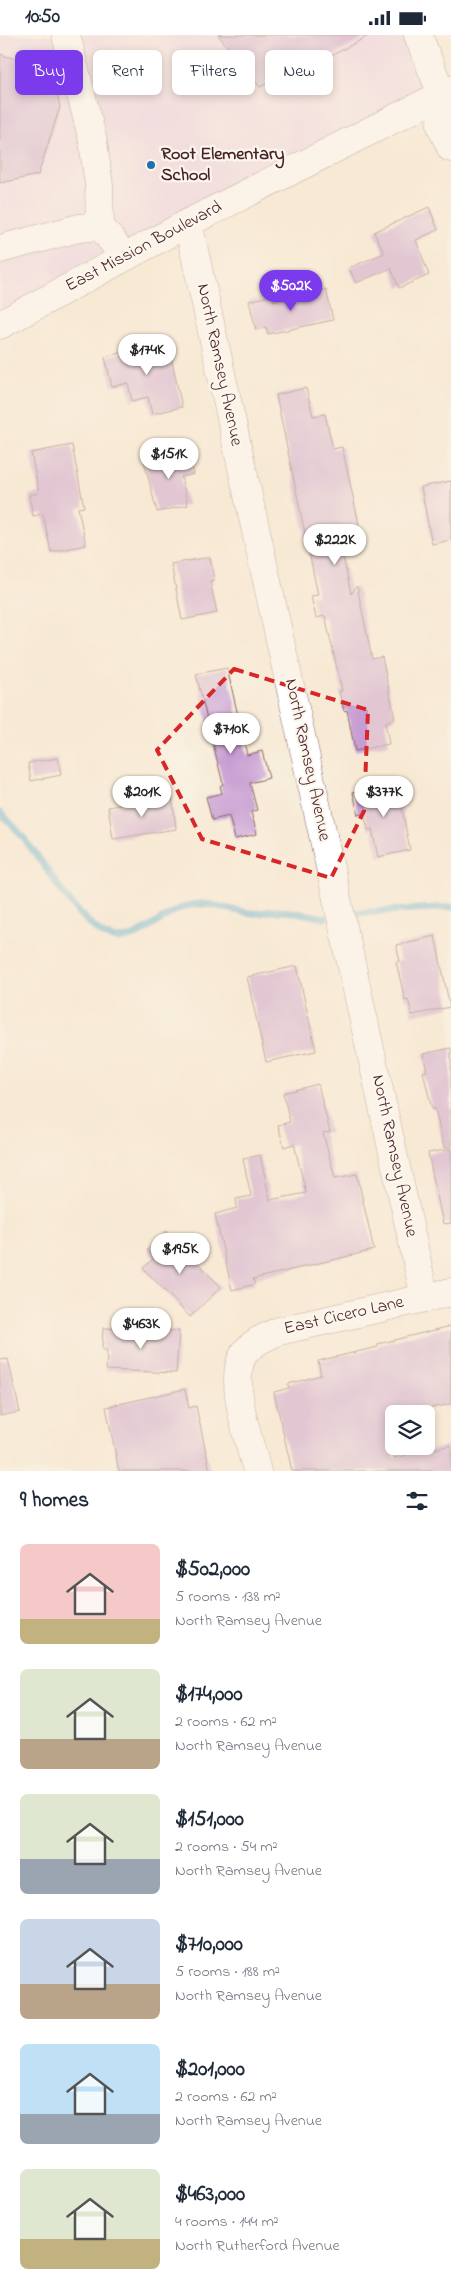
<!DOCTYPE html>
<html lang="en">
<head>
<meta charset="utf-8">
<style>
  body { margin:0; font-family:"Indie Flower",sans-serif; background:#f2f2f3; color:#1f2937; height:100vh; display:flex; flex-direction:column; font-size:19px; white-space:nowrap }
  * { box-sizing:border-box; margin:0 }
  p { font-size:16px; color:#747a83 }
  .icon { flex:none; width:28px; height:28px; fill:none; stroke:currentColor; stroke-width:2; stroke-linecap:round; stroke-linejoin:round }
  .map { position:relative; height:1436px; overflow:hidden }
  .panel { display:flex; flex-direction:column; background:#fff; flex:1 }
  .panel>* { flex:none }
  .hud { position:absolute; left:15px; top:15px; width:421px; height:45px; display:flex; gap:10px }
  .fabs { position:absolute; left:385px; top:1370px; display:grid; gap:10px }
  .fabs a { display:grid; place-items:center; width:50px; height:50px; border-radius:8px; background:#fff; box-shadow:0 2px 8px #0003; font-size:25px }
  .price { position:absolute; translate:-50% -42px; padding:0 11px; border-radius:18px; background:#fff; color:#222; font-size:16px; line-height:32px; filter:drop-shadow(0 1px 2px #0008) }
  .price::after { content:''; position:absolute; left:50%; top:30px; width:15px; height:11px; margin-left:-8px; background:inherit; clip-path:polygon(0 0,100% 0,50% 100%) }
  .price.current { background:#7c3aed; color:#fff }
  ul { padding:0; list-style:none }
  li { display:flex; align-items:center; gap:15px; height:125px; padding:0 20px }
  li span { display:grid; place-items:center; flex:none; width:140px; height:100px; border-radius:8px; color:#555 }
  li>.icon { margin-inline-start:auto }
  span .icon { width:60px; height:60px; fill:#fffc; stroke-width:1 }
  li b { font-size:21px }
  h2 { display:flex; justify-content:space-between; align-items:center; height:60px; padding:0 20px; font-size:21px }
  .pill { padding:0 18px; border-radius:8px; background:#fff; box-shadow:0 2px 8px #0003; font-size:18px; line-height:45px }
  .pill.current { background:#7c3aed; color:#fff }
  .status { display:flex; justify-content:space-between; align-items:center; height:35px; padding:0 25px; background:#fff; direction:ltr }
  .status svg { height:14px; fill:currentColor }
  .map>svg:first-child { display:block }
  .built { fill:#ecd1ea }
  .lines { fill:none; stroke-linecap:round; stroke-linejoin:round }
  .stream { stroke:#54abd1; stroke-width:7 }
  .building { fill:#c89dd3 }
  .minor-casing { stroke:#876666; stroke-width:29 }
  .major-casing { stroke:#876666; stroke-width:29 }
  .minor { stroke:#fff; stroke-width:28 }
  .major { stroke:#fff; stroke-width:28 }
  .marked { fill:none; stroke:#d62828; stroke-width:4; stroke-dasharray:10 6; stroke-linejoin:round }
  .poi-dot { fill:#1f6fb2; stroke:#fbf7ec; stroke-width:2 }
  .labels { text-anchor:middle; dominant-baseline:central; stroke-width:4.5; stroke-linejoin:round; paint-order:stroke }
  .poi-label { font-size:18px; font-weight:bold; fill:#4a1f2b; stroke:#fbf7ec; text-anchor:start }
  .street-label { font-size:18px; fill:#4a1f2b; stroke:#fbf7ec }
</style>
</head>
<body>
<div class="status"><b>10:50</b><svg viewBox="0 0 49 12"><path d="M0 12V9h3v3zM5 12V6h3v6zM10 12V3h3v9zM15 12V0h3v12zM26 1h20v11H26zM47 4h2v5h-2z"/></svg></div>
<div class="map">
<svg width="451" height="1436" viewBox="0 0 451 1436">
  <rect width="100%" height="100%" fill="#fbf7ec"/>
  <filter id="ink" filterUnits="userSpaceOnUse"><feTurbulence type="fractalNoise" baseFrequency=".02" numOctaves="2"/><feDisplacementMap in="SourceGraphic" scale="10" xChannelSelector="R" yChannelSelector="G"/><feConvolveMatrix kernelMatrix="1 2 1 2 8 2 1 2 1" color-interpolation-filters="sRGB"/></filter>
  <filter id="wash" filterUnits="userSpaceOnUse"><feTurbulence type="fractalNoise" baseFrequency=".0096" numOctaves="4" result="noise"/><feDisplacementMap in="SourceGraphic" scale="20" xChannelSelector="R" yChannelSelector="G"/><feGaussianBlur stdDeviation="1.12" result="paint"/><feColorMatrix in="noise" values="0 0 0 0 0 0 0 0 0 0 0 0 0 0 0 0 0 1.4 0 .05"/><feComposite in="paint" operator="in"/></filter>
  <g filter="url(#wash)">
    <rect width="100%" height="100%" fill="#f7e9d4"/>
    <!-- built -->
    <path class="built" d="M0,0H418L442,60L0,290Z"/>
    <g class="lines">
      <!-- stream -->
      <g class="stream">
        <path d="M0,778C39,812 59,865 100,897C130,920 159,879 186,871C210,864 229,877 253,878C259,879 266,877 272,876C290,875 308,879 325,883"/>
        <path d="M354,878L451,872"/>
      </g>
    </g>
    <g id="blocks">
      <!-- building -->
      <g class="building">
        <path d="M218,0H370L288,44L285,38L260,52Z"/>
        <path d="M0,19L52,36L60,72L38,140L0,148Z"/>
        <path d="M429,172L438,195L416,205L429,240L399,253L391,233L356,248L349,233L384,218L374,197Z"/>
        <path d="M326,254L333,285L268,299L266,292L256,295L249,266L273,260L274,266Z"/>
        <path d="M168,308L182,372L152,379L148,362L132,366L128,348L112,352L105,322L123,317L122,313L141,309L142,314Z"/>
        <path d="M306,353L313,381L325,379L333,414L342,412L359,489L337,494L351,559L357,551L372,624L382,622L395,684L385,687L389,709L355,716L347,675L344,676L339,656H342L325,581L316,583L311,561L318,560L276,360Z"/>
        <path d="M72,410L84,472L78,473L86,510L51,517L43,479L33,481L29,460L39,458L31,418Z"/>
        <path d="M188,416L194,439L181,442L188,470L157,477L144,426Z"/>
        <path d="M451,446V505L432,509L421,452Z"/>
        <path d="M210,522L214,545L210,546L217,578L182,585L171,529Z"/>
        <path d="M227,633L247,720L262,716L269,743L250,748L257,775L251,777L257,799L235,804L229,781L212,785L206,762L222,758L220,751L223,749L196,639Z"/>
        <path d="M58,723L61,740L31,746L28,728Z"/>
        <path d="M397,747L410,815L378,822L372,794L368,795L364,778L358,780L353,757Z"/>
        <path d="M172,761L176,794L113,804L108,772Z"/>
        <path d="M435,901L450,972L412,980L408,964L405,965L396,927L400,926L396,910Z"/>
        <path d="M297,931L316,1016L266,1027L247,942Z"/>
        <path d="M451,1013V1112L444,1113L435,1074H432L423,1037L427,1036L423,1019Z"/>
        <path d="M318,1049L330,1097L323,1098L335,1143L357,1139L374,1215L253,1244L255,1249L232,1255L215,1179L237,1173L236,1164L251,1161L243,1124L260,1120L270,1165L306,1158L294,1109L284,1112L278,1090L290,1087L283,1058Z"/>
        <path d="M451,1114V1188L443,1189L428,1118Z"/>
        <path d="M167,1196L221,1252L190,1282L143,1233L154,1223L147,1215Z"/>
        <path d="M451,1291V1369L422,1375L423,1379H394V1423L451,1410V1436H292L274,1357L289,1353L288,1349L321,1340L318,1326L378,1312V1309Z"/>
        <path d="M103,1293L179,1296L176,1338L106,1335L107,1315H102Z"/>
        <path d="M8,1324L20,1377L0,1381V1325Z"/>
        <path d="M185,1354L189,1373L196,1371L210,1436H119L106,1372Z"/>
      </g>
    </g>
  </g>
  <g filter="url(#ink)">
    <use href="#blocks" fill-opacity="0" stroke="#876666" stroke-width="1"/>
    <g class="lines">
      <defs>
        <g id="minor">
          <path d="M66,0L93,106L99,151L100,191"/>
          <path d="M418,0L442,60L441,91L451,113"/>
          <path d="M188,188L425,1263"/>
          <path d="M0,214L79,193L100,191L125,222"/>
          <path d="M257,1436C250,1408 227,1344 244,1319C252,1307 266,1302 279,1296L451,1257"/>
        </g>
        <path id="major" d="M0,290L188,188L451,55"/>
      </defs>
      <!-- minor casing -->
      <use href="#minor" class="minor-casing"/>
      <!-- major casing -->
      <use href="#major" class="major-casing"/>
      <!-- minor -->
      <use href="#minor" class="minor"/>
      <!-- major -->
      <use href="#major" class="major"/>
    </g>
  </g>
  <!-- marked area -->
  <path d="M0 0H451V1436H0ZM234,634L368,675L364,776L331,843L202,804L157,715Z" fill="#f7e9d4" fill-opacity=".55" fill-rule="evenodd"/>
  <path class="marked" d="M234,634L368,675L364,776L331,843L202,804L157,715Z"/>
  <!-- markers -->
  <circle class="poi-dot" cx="151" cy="130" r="5"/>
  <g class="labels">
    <!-- poi labels -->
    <g class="poi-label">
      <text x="161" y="120">Root Elementary<tspan x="161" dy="21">School</tspan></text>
    </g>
    <!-- street labels -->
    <g class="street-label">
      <text transform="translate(144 212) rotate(-28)">East Mission Boulevard</text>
      <text transform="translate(219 330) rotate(78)">North Ramsey Avenue</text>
      <text transform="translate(307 725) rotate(78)">North Ramsey Avenue</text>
      <text transform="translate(394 1121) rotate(78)">North Ramsey Avenue</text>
      <text transform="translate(344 1281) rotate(-13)">East Cicero Lane</text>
    </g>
  </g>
</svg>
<div class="fabs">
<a><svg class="icon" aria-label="layers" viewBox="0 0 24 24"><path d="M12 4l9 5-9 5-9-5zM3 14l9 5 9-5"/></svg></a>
</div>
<b class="price current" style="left:291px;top:277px">$502K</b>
<b class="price" style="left:147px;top:341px">$174K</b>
<b class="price" style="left:169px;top:445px">$151K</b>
<b class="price" style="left:335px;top:531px">$222K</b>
<b class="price" style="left:231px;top:720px">$710K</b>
<b class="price" style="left:142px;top:783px">$201K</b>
<b class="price" style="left:384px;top:783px">$377K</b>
<b class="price" style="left:180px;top:1240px">$195K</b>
<b class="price" style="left:141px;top:1315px">$463K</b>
<div class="hud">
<a class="pill current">Buy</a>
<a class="pill">Rent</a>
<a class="pill">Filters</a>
<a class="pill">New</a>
</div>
</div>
<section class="panel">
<h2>9 homes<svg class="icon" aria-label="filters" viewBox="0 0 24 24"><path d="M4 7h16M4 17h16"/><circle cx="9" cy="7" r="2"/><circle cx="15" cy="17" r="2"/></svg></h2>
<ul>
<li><span style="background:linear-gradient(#f6c9c9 75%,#c2b280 0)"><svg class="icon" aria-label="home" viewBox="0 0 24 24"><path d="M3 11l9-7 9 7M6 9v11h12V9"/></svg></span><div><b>$502,000</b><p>5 rooms · 138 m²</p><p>North Ramsey Avenue</p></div></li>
<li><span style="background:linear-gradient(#dfe7d0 70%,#b9a48a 0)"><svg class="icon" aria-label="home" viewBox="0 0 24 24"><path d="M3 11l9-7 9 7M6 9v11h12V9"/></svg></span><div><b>$174,000</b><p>2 rooms · 62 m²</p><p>North Ramsey Avenue</p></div></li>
<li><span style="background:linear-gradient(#dfe7d0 65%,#9aa5b1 0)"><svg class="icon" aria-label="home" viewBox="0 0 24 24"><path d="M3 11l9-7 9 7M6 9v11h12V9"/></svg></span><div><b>$151,000</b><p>2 rooms · 54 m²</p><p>North Ramsey Avenue</p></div></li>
<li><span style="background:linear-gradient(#c9d6e8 65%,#b9a48a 0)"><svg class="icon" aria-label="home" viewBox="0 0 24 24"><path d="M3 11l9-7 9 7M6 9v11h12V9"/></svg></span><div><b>$710,000</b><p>5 rooms · 188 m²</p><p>North Ramsey Avenue</p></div></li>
<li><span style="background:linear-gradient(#bfe0f5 70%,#9aa5b1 0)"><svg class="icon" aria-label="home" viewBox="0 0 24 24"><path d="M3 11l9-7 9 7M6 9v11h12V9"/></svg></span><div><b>$201,000</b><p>2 rooms · 62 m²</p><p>North Ramsey Avenue</p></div></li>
<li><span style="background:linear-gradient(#dfe7d0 70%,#c2b280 0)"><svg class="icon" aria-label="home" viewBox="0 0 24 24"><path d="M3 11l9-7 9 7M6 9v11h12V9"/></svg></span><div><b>$463,000</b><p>4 rooms · 144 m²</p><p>North Rutherford Avenue</p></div></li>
</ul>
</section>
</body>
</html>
